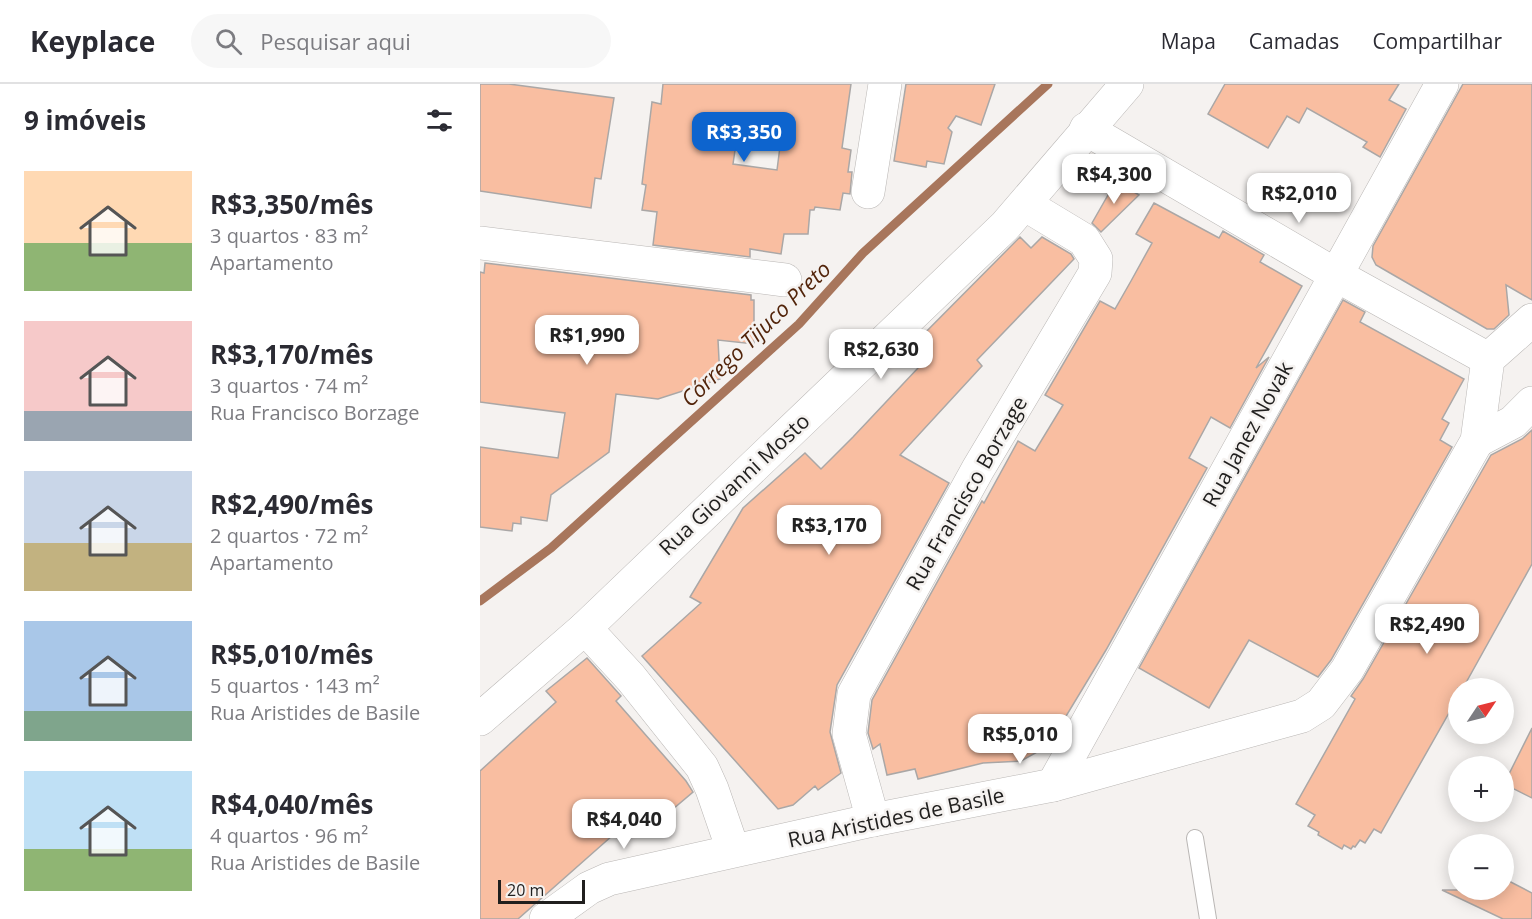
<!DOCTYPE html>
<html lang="pt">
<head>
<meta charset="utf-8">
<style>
  body { margin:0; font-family:"Open Sans",sans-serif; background:#f7f7f7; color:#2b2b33; height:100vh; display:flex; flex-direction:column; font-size:22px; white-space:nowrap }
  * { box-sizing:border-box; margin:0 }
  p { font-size:20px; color:#7c7c81 }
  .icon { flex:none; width:33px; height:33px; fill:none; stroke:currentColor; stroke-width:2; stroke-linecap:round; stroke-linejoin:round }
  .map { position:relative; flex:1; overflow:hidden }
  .side { display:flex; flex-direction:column; background:#fff; width:480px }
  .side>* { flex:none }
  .needle { width:39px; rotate:55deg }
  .fabs { position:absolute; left:968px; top:594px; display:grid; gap:12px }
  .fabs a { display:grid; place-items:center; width:66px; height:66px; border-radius:50%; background:#fff; box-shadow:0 3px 15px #0003; font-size:30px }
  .scale { position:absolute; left:18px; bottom:15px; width:87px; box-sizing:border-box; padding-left:6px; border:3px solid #201f1e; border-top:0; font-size:16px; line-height:21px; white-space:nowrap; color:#201f1e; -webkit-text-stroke:4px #f5f2f0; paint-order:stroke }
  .price { position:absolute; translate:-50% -51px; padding:0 14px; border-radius:12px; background:#fff; color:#222; font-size:20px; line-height:39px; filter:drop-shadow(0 2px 3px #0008) }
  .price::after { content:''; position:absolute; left:50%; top:36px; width:18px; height:14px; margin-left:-9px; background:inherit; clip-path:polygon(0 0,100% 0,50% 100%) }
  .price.selected { background:#0d64ce; color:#fff }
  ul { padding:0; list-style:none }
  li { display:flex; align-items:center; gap:18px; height:150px; padding:0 24px }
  li span { display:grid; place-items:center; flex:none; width:168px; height:120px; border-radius:0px; color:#555 }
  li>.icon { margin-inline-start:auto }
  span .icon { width:72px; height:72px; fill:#fffc; stroke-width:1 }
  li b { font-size:26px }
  h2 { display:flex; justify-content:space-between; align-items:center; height:72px; padding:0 24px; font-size:26px }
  header { display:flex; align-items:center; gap:36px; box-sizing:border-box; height:84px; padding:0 30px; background:#fff; border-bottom:2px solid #e1e1e2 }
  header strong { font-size:28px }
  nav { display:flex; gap:33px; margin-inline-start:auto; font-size:21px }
  .search { width:420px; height:54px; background:#f7f7f7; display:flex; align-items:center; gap:15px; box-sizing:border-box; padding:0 21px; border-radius:33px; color:#7c7c81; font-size:22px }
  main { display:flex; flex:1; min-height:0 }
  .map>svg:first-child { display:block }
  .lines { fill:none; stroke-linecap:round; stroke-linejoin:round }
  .stream { stroke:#a8765c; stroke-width:9 }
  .building { fill:#f9bea1; stroke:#aaa7a6; stroke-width:1.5; fill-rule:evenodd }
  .service-casing { stroke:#bab7b5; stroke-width:18 }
  .minor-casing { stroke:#bab7b5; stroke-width:34 }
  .service { stroke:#fff; stroke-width:16 }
  .minor { stroke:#fff; stroke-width:33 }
  .labels { text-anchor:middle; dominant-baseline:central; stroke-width:5; stroke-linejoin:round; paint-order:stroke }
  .street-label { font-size:21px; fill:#201f1e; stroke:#f5f2f0 }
  .water-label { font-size:22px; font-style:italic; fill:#52240a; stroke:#f5f2f0 }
</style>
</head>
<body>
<header>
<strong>Keyplace</strong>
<div class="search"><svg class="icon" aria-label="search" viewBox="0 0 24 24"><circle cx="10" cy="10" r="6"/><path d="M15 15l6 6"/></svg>Pesquisar aqui</div>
<nav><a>Mapa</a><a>Camadas</a><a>Compartilhar</a></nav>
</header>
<main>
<section class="side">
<h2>9 imóveis<svg class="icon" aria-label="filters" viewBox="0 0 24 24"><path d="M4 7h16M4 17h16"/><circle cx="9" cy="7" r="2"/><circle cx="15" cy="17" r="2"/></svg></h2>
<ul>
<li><span style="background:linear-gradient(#ffd9b3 60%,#8fb573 0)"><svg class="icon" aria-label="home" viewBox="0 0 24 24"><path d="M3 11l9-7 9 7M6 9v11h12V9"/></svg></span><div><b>R$3,350/mês</b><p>3 quartos · 83 m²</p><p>Apartamento</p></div></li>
<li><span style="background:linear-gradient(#f6c9c9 75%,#9aa5b1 0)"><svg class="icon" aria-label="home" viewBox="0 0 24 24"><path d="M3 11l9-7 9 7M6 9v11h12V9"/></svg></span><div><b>R$3,170/mês</b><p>3 quartos · 74 m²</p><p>Rua Francisco Borzage</p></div></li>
<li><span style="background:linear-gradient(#c9d6e8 60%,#c2b280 0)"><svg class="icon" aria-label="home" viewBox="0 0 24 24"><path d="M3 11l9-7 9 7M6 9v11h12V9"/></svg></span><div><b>R$2,490/mês</b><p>2 quartos · 72 m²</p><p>Apartamento</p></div></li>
<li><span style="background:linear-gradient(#a9c7e8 75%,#7fa58c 0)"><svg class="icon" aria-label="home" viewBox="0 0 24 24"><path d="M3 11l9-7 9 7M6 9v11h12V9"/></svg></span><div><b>R$5,010/mês</b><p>5 quartos · 143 m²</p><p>Rua Aristides de Basile</p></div></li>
<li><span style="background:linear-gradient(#bfe0f5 65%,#8fb573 0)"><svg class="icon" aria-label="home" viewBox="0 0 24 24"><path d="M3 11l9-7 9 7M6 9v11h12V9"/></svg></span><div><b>R$4,040/mês</b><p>4 quartos · 96 m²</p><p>Rua Aristides de Basile</p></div></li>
</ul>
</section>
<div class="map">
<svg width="1052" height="835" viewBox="0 0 1052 835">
  <rect width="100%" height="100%" fill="#f5f2f0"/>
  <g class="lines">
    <!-- stream -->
    <path class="stream" d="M0,517L71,464L319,240L383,169L568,0"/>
  </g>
  <!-- building -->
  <g class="building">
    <path d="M0,0H29L134,14L121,95L115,94L111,124L0,107Z"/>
    <path d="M183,0H371L362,64L371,66L368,88H372L370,110L363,109L360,126L335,123L334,126H330L328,150H304L301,170L270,165V173L173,161L177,128L162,126L166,101L162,100L172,18L181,20ZM260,32L303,39L297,86L253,80Z"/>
    <path d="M426,0H515L501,41L476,32L468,44L472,48L464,80L447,77L446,83L414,77Z"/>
    <path d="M745,0H919L909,16L926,25L900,73L883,63L887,58L827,24L819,39L807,32L788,64L728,30Z"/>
    <path d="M983,0H1052V216L1026,201L1029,231L1014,245H1007L910,189L896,181L892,173L893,162Z"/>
    <path d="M636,97L659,111L621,148L612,139Z"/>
    <path d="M674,119L739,154L743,147L784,171L780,178L822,202L776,284L789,273L750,344L731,333L709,374L727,384L626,566L568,662L541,677L503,679L438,695L435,685L407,691L400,660L393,665L388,649L392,616L502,417L504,419L538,357L555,367L583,321L565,311L620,217L635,225L651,197L672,159L656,150Z"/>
    <path d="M540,153L551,164L562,153L591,170L594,175L497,276L502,282L420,371L469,399L357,601L350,648L361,689L338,706L335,702L313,721L298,725L162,572L221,519L210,513L263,424L325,369L341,385L373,353L438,284L424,270Z"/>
    <path d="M5,179L271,211V216H274V260L238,256L240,295L178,315L136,310L129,368L71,411L67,437L41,433V440L33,439L32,447L0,443V363L78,374L85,329L0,318V188L4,189Z"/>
    <path d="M863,216L885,228L880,238L984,295L962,335L969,339L960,356L972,363L851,576L838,593L769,556L729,624L659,584Z"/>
    <path d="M1052,346V480L983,604H978V613L901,749L894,745L885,759L880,756L875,763L873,762L871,765L864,761L862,765L838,751L839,748L828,742L835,731L816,720L875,615L871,612L883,595L1011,371L1042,355Z"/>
    <path d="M107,574L141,612L136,617L206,697L213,708L180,736L167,721L38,835H0V687L76,618L66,607Z"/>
    <path d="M1052,644V714L1024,700Z"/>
    <path d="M1023,794L1052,809V835H1023L962,806H1023Z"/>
  </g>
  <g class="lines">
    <defs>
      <path id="service" d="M715,754L728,835"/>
      <g id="minor">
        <path d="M606,45L856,191L1008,275"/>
        <path d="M388,108L405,0"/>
        <path d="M0,159L305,196"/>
        <path d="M997,357L1033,338L1052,319"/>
        <path d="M105,544L151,594L222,683L232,705L253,766"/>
        <path d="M0,635L105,544L525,142L647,0"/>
        <path d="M573,701L962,0"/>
        <path d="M393,736L369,650L374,610L498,385L615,189L616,175L604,156L546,121"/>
        <path d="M66,835L109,804L129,795L393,736L573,701L822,632L841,620L867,586L997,357L1008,275L1052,236"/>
      </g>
    </defs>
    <!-- service casing -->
    <use href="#service" class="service-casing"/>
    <!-- minor casing -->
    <use href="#minor" class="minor-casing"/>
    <!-- service -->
    <use href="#service" class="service"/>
    <!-- minor -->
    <use href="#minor" class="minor"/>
  </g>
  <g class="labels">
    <!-- street labels -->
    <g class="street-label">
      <text transform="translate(767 350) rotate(-61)">Rua Janez Novak</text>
      <text transform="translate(254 400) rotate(-43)">Rua Giovanni Mosto</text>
      <text transform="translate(486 409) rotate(-60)">Rua Francisco Borzage</text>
      <text transform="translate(416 733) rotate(-12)">Rua Aristides de Basile</text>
    </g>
    <!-- water labels -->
    <g class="water-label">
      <text transform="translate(275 249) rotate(-44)">Córrego Tijuco Preto</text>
    </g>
  </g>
</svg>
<div class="fabs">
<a><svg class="needle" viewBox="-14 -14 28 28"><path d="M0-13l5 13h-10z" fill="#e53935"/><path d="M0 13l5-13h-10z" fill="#7c7c81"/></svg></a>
<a>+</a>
<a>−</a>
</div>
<div class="scale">20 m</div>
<b class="price selected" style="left:264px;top:79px">R$3,350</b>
<b class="price" style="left:634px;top:121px">R$4,300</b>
<b class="price" style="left:819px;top:140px">R$2,010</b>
<b class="price" style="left:107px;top:282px">R$1,990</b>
<b class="price" style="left:401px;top:296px">R$2,630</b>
<b class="price" style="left:349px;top:472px">R$3,170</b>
<b class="price" style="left:947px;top:571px">R$2,490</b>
<b class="price" style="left:540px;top:681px">R$5,010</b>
<b class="price" style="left:144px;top:766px">R$4,040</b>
</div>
</main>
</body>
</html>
